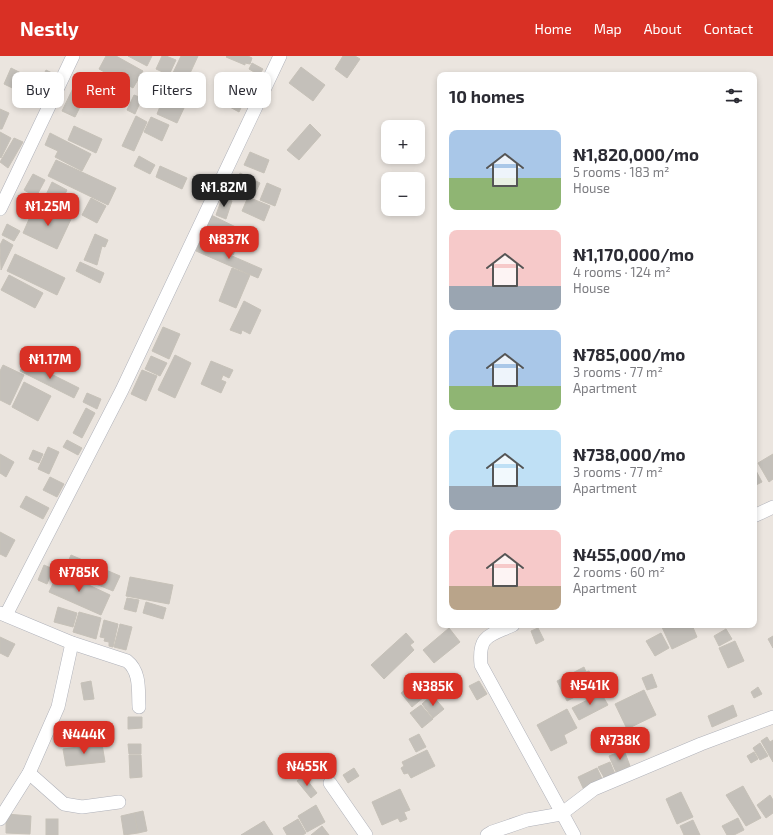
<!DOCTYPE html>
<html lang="en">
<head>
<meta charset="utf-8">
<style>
  body { margin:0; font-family:"Exo 2",sans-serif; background:#f2f2f3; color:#2b2b33; height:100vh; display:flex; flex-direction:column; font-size:15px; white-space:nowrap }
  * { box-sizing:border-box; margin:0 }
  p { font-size:13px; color:#7c7c81 }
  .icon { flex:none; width:22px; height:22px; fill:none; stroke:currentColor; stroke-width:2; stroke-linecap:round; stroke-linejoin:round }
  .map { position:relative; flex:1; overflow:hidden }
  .sheet { position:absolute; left:437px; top:16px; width:320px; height:556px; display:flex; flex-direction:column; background:#fff; border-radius:8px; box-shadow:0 2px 6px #0003 }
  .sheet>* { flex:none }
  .hud { position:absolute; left:12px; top:16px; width:365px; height:36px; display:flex; gap:8px }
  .buttons { position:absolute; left:381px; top:64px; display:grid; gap:8px }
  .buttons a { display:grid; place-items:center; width:44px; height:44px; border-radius:8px; background:#fff; box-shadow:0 2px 6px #0003; font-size:20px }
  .price { position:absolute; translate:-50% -34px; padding:0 9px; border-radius:8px; background:#d93025; color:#fff; font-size:13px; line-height:26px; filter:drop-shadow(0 1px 2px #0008) }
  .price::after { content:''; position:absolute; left:50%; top:24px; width:12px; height:9px; margin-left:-6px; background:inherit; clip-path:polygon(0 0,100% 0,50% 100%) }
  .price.active { background:#222; color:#fff }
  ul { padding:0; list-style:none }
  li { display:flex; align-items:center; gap:12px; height:100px; padding:0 12px }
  li span { display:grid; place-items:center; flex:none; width:112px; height:80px; border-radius:8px; color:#555 }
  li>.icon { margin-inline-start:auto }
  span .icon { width:48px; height:48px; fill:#fffc; stroke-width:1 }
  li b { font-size:17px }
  h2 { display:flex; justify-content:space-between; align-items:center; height:48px; padding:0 12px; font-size:17px }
  .chip { padding:0 14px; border-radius:8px; background:#fff; box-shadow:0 2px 6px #0003; font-size:14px; line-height:36px }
  .chip.active { background:#d93025; color:#fff }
  header { display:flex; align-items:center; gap:24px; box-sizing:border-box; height:56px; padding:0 20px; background:#d93025; color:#fff }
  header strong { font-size:19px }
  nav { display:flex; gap:22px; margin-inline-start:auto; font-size:14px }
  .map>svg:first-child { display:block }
  .building { fill:#c4c0ba; stroke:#c6c1b8 }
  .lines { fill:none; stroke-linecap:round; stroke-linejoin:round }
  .street-casing { stroke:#afb1b9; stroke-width:14 }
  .street { stroke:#fff; stroke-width:13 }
</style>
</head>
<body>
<header>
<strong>Nestly</strong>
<nav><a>Home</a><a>Map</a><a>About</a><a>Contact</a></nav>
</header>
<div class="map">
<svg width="773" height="779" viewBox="0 0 773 779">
  <rect width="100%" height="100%" fill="#ebe5df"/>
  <!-- building -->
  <g class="building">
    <path d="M106,0H116L143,15L133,32L99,13Z"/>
    <path d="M128,0H152L147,10Z"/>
    <path d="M162,0H166L176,4L169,19L156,13Z"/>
    <path d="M181,0H198L186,26L172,19Z"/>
    <path d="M227,0H248L252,2L250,8L245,7V9L226,1Z"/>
    <path d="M343,0H355L360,3L347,22L335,13Z"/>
    <path d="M252,7L263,13L259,19L249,13Z"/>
    <path d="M301,11L325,29L313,45L289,27Z"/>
    <path d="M11,12L35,24L27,39L4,28Z"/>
    <path d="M46,14L56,19L50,30L41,25Z"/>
    <path d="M40,26L51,32L45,44L35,39Z"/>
    <path d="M171,27L188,34L183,47L166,40Z"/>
    <path d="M75,28L88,35L75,61L62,55Z"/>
    <path d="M236,34L247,39L239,56L228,50Z"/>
    <path d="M134,39L142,42L135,58L127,54Z"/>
    <path d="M163,43L184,52L177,67L157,58Z"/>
    <path d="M0,53L9,57L2,73H0Z"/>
    <path d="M136,60L147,66L134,95L122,90Z"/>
    <path d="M151,61L169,69L162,85L144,76Z"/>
    <path d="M310,68L321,79L299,104L287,94Z"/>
    <path d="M74,70L102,83L96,97L68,84Z"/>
    <path d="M0,76L11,82L1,102L0,101Z"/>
    <path d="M50,77L91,98L82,115L55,101L58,95L45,89Z"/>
    <path d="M14,82L23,86L8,112L0,106Z"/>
    <path d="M250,96L269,104L264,117L244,109Z"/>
    <path d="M139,100L155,109L150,118L134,110Z"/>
    <path d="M56,104L116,132L108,149L48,120Z"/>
    <path d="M160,110L187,122L182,133L156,121Z"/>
    <path d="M240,117L260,127L253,142L233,133Z"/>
    <path d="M33,118L45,124L36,141L24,134Z"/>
    <path d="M52,126L67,134L60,148L45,141Z"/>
    <path d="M267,127L281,133L275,150L260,144Z"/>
    <path d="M248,141L270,150L264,165L242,155Z"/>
    <path d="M39,142L49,147L44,157L34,152Z"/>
    <path d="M91,142L106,150L97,167L82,159Z"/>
    <path d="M222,142L232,145L226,163L216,159Z"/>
    <path d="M48,150L72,161L57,193L23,177L33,154L44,159Z"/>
    <path d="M211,159L244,175L233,199L200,183Z"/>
    <path d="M7,168L20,175L14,185L2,179Z"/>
    <path d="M95,178L108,184L105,191L102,190L97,209L84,204Z"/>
    <path d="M3,183L13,189L1,214L0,189Z"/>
    <path d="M200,186L262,213L258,222L196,195Z"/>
    <path d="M15,198L65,222L57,239L7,215Z"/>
    <path d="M80,206L104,217L100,227L76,215Z"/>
    <path d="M232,212L250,219L236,252L219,245Z"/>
    <path d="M9,219L43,237L35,252L1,234Z"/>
    <path d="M244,245L261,254L250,278L242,274L241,278L230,274Z"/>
    <path d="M163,271L180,278L169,303L152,295Z"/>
    <path d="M175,299L191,307L175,342L158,334Z"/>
    <path d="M151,300L167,307L160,320L145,313Z"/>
    <path d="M25,305L79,332L74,342L20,315Z"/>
    <path d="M211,305L233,314L229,322L223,319L221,324L226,326L221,337L201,328Z"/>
    <path d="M3,309L24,319L10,349L0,344V315Z"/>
    <path d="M142,314L157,320L146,345L131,338Z"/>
    <path d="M24,326L51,340L38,365L12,351Z"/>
    <path d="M87,337L101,343L97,353L83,346Z"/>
    <path d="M86,352L95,357L82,382L73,377Z"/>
    <path d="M67,384L82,392L78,399L63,391Z"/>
    <path d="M48,391L59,396L49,418L38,413Z"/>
    <path d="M33,394L43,398L39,407L29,403Z"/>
    <path d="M0,398L14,406L6,421L0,417Z"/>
    <path d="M773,398V423L769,426L758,407Z"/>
    <path d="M754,411L762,426L754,430Z"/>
    <path d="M50,421L64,428L57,441L43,434Z"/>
    <path d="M26,440L49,452L43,463L20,451Z"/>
    <path d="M0,476L15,484L6,501L0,498Z"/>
    <path d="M71,499L120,520L113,535L64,515Z"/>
    <path d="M44,509L53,513L47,528L38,524Z"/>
    <path d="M59,515L110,539L101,559L49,536Z"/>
    <path d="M130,521L173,529L169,548L126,540Z"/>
    <path d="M127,542L139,544L136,556L124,553Z"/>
    <path d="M146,546L166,552L163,563L143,557Z"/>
    <path d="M58,551L77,557L73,571L54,566Z"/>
    <path d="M79,556L101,562L96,583L73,576Z"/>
    <path d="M104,564L118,568L113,591L109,590V586L104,585L105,582L100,581Z"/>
    <path d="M120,568L132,571L126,594L114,591Z"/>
    <path d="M661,569H692L697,581L672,593Z"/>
    <path d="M449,572L460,586L434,607L423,594Z"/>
    <path d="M538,572L544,584L536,588L531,575Z"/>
    <path d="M726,573L732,583L719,590L714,580Z"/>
    <path d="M406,577L414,586L410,589L414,594L384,623L371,609Z"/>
    <path d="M661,577L669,592L655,600L646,585Z"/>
    <path d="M773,580V592L768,583Z"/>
    <path d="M0,581L15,588L8,601L0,597Z"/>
    <path d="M735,585L744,605L728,612L719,592Z"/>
    <path d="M584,611L586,616L589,615L594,624L590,627L592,632L567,645L557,625Z"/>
    <path d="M652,618L657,631L647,634L642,622Z"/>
    <path d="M91,625L94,643L84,644L81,627Z"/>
    <path d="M479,625L487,638L477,644L469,630Z"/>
    <path d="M414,627L425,640L412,651L401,637Z"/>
    <path d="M758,631L762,638L754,642L751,636Z"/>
    <path d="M644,634L656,659L627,673L615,648Z"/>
    <path d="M601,637L608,649L579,664L572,652Z"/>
    <path d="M432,639L444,653L433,662L422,648Z"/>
    <path d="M421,649L433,663L422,672L410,657Z"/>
    <path d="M733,649L737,660L712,671L708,660Z"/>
    <path d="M567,653L577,672L564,679L567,687L551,695L537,669Z"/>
    <path d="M128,661H142V672L128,673Z"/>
    <path d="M93,668L96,686L70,690L67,672Z"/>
    <path d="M419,678L426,691L416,696L409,683Z"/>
    <path d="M767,681L770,686L773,684V706L761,685Z"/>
    <path d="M760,687L768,700L760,704L753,692Z"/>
    <path d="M102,688L105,706L66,710L63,693Z"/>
    <path d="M128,688H141V698H129Z"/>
    <path d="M427,694L435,710L411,722L408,717L404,718L401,712L404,710L402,706Z"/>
    <path d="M624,694L630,710L616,716L609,700Z"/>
    <path d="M754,696L758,703L751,707L747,700Z"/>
    <path d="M129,699H141L142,721L130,722Z"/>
    <path d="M610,706L615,718L605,723L598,711Z"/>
    <path d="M354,712L359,720L348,727L343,719Z"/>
    <path d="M597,712L603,725L584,734L578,721Z"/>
    <path d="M304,720L317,737L311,742L297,725Z"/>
    <path d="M743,730L761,762L746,770L726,739Z"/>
    <path d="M400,733L410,754L404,756L407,763L400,766L398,762L382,769L372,746Z"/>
    <path d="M681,736L693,761L677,768L666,743Z"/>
    <path d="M770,739L773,744V757L766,762L757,749Z"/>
    <path d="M316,749L325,766L307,776L298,760Z"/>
    <path d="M143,755L147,775L138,777L134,757Z"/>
    <path d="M134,757L138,777L124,779L121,760Z"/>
    <path d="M6,758L31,760L30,778L6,777Z"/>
    <path d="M738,762L744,774L734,779H727L722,770Z"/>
    <rect x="46" y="763" width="12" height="16"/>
    <path d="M298,763L306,777L303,779H287L283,772Z"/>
    <path d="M693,764L700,779H684L680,770Z"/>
    <path d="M264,765L273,779H241Z"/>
    <path d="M322,770L329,779H311Z"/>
  </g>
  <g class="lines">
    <defs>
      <g id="street">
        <path d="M0,153L73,0"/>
        <path d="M754,460L773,451"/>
        <path d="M0,557L72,587L127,605C141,616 138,635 139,651"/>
        <path d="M6,559L122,334L280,0"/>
        <path d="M513,569C489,580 478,579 481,609L574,779"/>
        <path d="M29,717L64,748L82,751L119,746"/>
        <path d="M330,727L366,779"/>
        <path d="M0,763L29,717L58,651L72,587"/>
        <path d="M487,779L492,776L527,764L561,758L594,733L701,688L773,661"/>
      </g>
    </defs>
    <!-- street casing -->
    <use href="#street" class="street-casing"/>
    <!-- street -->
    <use href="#street" class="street"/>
  </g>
</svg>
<div class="buttons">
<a>+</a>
<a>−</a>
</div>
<b class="price active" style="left:224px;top:152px">₦1.82M</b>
<b class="price" style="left:48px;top:171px">₦1.25M</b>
<b class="price" style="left:229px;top:204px">₦837K</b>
<b class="price" style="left:50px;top:324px">₦1.17M</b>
<b class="price" style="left:79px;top:537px">₦785K</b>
<b class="price" style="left:590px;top:650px">₦541K</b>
<b class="price" style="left:433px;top:651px">₦385K</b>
<b class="price" style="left:84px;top:699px">₦444K</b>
<b class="price" style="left:620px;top:705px">₦738K</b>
<b class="price" style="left:307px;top:731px">₦455K</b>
<div class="hud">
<a class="chip">Buy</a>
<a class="chip active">Rent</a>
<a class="chip">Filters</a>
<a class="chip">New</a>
</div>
<section class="sheet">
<h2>10 homes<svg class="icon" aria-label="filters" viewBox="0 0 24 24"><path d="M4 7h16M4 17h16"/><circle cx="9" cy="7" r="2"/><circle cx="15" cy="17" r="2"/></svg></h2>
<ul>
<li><span style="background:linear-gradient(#a9c7e8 60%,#8fb573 0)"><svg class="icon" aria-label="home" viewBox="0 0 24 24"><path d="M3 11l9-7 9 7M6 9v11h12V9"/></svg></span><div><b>₦1,820,000/mo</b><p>5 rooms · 183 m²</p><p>House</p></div></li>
<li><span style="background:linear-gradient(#f6c9c9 70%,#9aa5b1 0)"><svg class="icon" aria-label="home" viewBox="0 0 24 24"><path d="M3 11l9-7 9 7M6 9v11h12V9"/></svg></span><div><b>₦1,170,000/mo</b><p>4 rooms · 124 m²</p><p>House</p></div></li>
<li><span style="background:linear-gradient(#a9c7e8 70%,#8fb573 0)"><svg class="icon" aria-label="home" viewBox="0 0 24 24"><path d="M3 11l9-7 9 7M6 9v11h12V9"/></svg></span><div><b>₦785,000/mo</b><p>3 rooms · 77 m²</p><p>Apartment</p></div></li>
<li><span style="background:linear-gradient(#bfe0f5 70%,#9aa5b1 0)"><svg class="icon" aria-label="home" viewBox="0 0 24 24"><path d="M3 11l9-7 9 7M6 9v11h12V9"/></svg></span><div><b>₦738,000/mo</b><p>3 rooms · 77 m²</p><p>Apartment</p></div></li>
<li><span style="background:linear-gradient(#f6c9c9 70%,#b9a48a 0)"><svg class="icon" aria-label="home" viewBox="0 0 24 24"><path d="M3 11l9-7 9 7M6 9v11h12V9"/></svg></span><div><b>₦455,000/mo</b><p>2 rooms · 60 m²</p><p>Apartment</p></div></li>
</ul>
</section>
</div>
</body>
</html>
